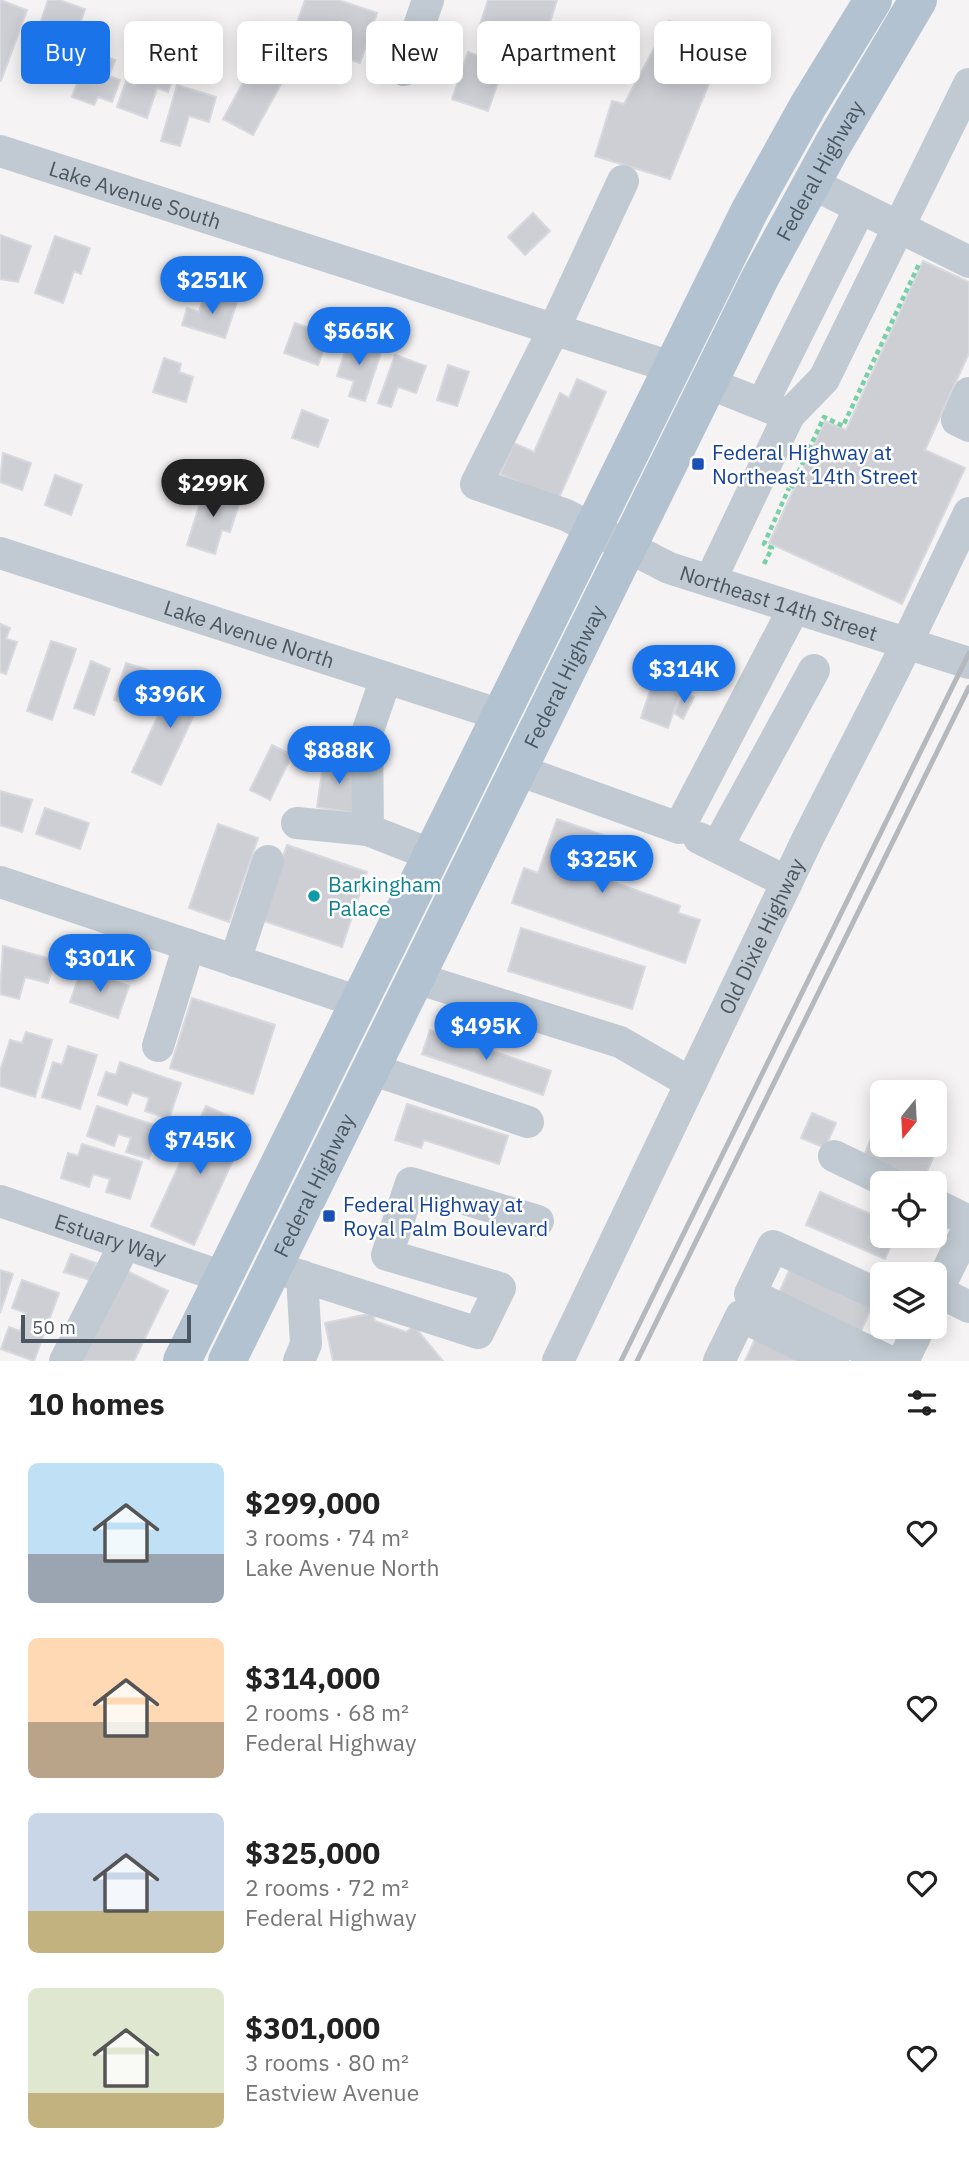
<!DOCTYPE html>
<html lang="en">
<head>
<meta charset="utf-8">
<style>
  body { margin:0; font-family:"IBM Plex Sans",sans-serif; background:#f2f2f2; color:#222; height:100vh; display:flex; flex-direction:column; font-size:26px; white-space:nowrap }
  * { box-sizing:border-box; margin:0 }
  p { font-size:23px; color:#767676 }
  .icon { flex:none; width:38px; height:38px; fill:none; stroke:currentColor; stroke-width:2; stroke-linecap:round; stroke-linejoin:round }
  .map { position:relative; height:1361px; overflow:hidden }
  .details { display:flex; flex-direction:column; background:#fff; flex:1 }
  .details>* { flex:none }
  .banner { position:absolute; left:21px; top:21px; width:928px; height:63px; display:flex; gap:14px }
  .needle { width:46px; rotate:198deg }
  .tools { position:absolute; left:870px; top:1080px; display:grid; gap:14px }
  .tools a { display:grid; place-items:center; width:77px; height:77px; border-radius:10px; background:#fff; box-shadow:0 4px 18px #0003; font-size:35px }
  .scale { position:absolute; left:21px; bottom:18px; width:170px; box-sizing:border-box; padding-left:7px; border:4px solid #4a5661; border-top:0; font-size:19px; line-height:24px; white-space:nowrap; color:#4a5661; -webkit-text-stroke:5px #fff; paint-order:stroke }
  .price { position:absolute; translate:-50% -60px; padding:0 16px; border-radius:24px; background:#1a73e8; color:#fff; font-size:23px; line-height:46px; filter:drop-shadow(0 2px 4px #0008) }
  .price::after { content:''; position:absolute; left:50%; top:42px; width:21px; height:16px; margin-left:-10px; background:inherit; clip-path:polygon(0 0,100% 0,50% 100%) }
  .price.selected { background:#222; color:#fff }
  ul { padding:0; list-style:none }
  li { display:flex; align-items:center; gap:21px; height:175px; padding:0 28px }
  li span { display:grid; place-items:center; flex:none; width:196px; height:140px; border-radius:10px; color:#555 }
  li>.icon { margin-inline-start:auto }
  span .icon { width:84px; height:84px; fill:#fffc; stroke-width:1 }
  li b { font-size:30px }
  h2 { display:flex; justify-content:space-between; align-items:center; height:84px; padding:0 28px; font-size:30px }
  .pill { padding:0 24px; border-radius:10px; background:#fff; box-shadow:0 4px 18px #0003; font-size:24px; line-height:63px }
  .pill.selected { background:#1a73e8; color:#fff }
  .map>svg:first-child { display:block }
  .building { fill:#cdcfd5; stroke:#d7d9de; stroke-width:2 }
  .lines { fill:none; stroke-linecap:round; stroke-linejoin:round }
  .path { stroke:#7ad0a6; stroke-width:4.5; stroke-dasharray:5 3.5; stroke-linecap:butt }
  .minor { stroke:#c1cad2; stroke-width:32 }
  .major { stroke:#b3c2d1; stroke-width:38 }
  .rail { stroke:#b5b8bd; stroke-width:5 }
  .transit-dot { fill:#1a4fb4; stroke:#fff; stroke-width:2.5 }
  .culture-dot { fill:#0f9aa8; stroke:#fff; stroke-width:2.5 }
  .labels { text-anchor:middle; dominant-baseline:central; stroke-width:5; stroke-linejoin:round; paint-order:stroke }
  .street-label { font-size:21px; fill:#4a5661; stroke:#fff }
  .transit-label { font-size:21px; fill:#164399; stroke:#fff; text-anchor:start }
  .culture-label { font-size:21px; fill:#0d838f; stroke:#fff; text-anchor:start }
</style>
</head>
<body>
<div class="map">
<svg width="969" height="1361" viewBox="0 0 969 1361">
  <rect width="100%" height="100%" fill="#f5f3f3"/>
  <!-- building -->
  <g class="building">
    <path d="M0,0L27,10L1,81H0Z"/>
    <path d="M48,0H59L85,9L72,48L36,36Z"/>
    <path d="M305,0H338L377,13L360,63L291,40Z"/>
    <path d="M488,0H557L542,48L479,28Z"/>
    <path d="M669,21L728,39L732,48L725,62L714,71L670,179L595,156L612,101L624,104Z"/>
    <path d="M89,50L115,60L109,76L120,80L112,102L98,97L94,105L72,97Z"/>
    <path d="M147,50L179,61L168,92L157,88L147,118L117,107L126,81L135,85Z"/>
    <path d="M468,52L504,65L488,111L452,99Z"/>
    <path d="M251,68L281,84L253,135L223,119Z"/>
    <path d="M177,85L216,97L209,122L189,116L180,146L161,141Z"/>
    <path d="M533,213L550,231L525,255L508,237Z"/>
    <path d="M0,235L31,246L18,282L0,279Z"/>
    <path d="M55,236L90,248L81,274L74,271L63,303L35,293Z"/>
    <path d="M923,261L969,282V353L925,450L965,468L902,604L769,543L825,421L846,430Z"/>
    <path d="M205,293L237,302L225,338L182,325L187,308L199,312Z"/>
    <path d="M295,323L329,335L318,365L284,353Z"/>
    <path d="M349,339L382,349L365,401L349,396L354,381L337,376Z"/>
    <path d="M395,355L426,366L416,393L398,387L391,407L378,403Z"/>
    <path d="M164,358L181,364L179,372L193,377L186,402L153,392Z"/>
    <path d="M448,365L469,372L457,406L437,400Z"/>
    <path d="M577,379L606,392L558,500L500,474L514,443L534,452L560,393L569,398Z"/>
    <path d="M302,410L328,420L318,447L292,438Z"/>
    <path d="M3,453L31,463L22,490L0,482Z"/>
    <path d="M55,475L82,485L71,515L45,505Z"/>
    <path d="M205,487L241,498L230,532L222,530L215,554L187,545Z"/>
    <path d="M0,624L10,628L6,639L17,642L6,674L0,672Z"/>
    <path d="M51,641L76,649L52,720L27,711Z"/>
    <path d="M91,661L110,669L94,715L74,708Z"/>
    <path d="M126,663L148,670L136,708L114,700Z"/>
    <path d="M657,670L685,679L668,728L641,718Z"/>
    <path d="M197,674L210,681L161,785L132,772L174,681L190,689Z"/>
    <path d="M684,692L694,697L683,719L674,713Z"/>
    <path d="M272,745L292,755L270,800L250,790Z"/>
    <path d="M324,759L361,765L354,813L317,807Z"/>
    <path d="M0,791L32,800L22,832L0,825Z"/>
    <path d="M45,808L89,823L80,849L36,834Z"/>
    <path d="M557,819L626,843L613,882L680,906L678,913L700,920L685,963L512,903L524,868L538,873Z"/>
    <path d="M218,824L258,838L229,922L189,908Z"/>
    <path d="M287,845L367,872L342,947L261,920Z"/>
    <path d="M521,928L645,967L632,1009L508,971Z"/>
    <path d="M3,946L55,960L48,983L25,977L19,999L0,994Z"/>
    <path d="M81,970L129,986L118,1018L70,1002Z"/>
    <path d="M192,998L275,1025L253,1094L170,1068Z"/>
    <path d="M430,1030L551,1071L543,1095L422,1054Z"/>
    <path d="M26,1032L52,1040L35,1097L0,1086V1071L10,1040L22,1043Z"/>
    <path d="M68,1046L97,1055L80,1109L42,1097L53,1062L62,1065Z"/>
    <path d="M120,1062L181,1083L169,1119L145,1111L149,1098L132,1092L127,1105L98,1095L106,1072L116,1075Z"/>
    <path d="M407,1104L508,1136L499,1164L424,1140L421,1148L395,1140Z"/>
    <path d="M97,1106L160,1127L149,1159L126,1152L131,1138L118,1134L114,1146L87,1136Z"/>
    <path d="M206,1106L249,1125L194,1245L151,1226Z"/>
    <path d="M812,1113L836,1123L825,1148L801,1138Z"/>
    <path d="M877,1124L882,1126V1144H923L936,1151L922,1183L863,1158Z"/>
    <path d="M82,1144L142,1162L130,1199L106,1192L110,1179L93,1174L89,1187L61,1178L68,1153L78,1156Z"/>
    <path d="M820,1192L882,1219V1236H895L885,1259L806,1225Z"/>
    <path d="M71,1254L96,1263L90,1280L64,1272Z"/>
    <path d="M791,1266L874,1302L858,1338L775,1302Z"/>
    <path d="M0,1270L13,1274L0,1313Z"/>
    <path d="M125,1270L168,1291L134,1361H81Z"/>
    <path d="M22,1280L59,1293L34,1361L1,1349L9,1327L20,1331L26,1313L12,1308Z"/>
    <path d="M373,1313L375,1321L406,1332L414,1326L443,1361H333L325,1323Z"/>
    <path d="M756,1337L809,1361H745Z"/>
  </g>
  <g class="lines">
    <!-- path -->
    <g class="path">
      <path d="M791,488L824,417L843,426L919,264"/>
      <path d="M764,564L772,548L764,544L789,488"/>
    </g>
    <!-- minor -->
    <g class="minor">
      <path d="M404,70L428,0"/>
      <path id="s1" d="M0,151L671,367"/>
      <path id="s2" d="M623,181L554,329L476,484L566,515L669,568L969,663"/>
      <path d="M811,183L969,262"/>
      <path d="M708,383L781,412"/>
      <path d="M969,393L957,420L969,426"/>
      <path d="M762,404L860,208"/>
      <path id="s3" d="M0,553L501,715"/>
      <path d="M710,581L789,415L824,379L969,84"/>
      <path d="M518,770L679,828L794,608"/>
      <path d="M297,823L368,830L367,733L386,678"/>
      <path d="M368,830L432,855"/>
      <path d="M699,838L787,882"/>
      <path d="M717,847L814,670"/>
      <path d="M0,882L359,1002"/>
      <path d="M235,961L268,861"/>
      <path d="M416,978L620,1042L691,1083"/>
      <path d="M158,1046L189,945"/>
      <path d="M371,1069L528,1122"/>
      <path d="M834,1156L890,1183"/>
      <path id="s4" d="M0,1201L223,1277"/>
      <path d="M934,1204L969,1221"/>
      <path d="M273,1267L478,1333L500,1288L387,1255L411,1183L538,1221"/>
      <path d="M937,1291L969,1307"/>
      <path d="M882,1296L773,1246L750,1294L888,1361"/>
      <path d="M934,1297L969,1227"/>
      <path d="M65,1361L125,1244"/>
      <path d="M299,1361L306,1344L302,1276"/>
      <path id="s5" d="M558,1361L808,838L894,670L969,513"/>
      <path d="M719,1361L741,1316L833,1361"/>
      <path d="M903,1361L920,1326"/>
    </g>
    <!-- major -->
    <g class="major">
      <path d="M182,1361L750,210L808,106L873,0"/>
      <path id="s6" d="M227,1361L760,278L832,146L918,0"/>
    </g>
    <!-- rail -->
    <g class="rail">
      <path d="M621,1361L969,653"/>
      <path d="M637,1361L969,687"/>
    </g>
  </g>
  <!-- markers -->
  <g class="transit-dot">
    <rect x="691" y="457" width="14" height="14" rx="3.5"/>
    <rect x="322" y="1209" width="14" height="14" rx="3.5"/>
  </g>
  <circle class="culture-dot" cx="314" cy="896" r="7"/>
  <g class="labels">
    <!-- street labels -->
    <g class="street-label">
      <text stroke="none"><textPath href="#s6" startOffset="1330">Federal Highway</textPath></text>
      <text stroke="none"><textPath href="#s1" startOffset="142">Lake Avenue South</textPath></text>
      <text stroke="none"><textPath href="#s2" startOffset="663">Northeast 14th Street</textPath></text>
      <text stroke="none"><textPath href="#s3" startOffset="262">Lake Avenue North</textPath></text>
      <text stroke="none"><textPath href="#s6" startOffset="763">Federal Highway</textPath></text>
      <text stroke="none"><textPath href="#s5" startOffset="471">Old Dixie Highway</textPath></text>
      <text stroke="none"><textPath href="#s6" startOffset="196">Federal Highway</textPath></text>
      <text stroke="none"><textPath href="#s4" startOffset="117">Estuary Way</textPath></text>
    </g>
    <!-- transit labels -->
    <g class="transit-label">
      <text x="712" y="452">Federal Highway at<tspan x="712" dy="24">Northeast 14th Street</tspan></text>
      <text x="343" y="1204">Federal Highway at<tspan x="343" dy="24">Royal Palm Boulevard</tspan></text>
    </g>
    <!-- culture labels -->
    <g class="culture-label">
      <text x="328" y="884">Barkingham<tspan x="328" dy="24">Palace</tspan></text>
    </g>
  </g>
</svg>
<div class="tools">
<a><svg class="needle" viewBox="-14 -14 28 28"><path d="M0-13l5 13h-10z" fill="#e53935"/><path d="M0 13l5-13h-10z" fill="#767676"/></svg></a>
<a><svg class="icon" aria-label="locate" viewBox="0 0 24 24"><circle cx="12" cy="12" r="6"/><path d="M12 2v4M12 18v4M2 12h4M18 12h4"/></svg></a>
<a><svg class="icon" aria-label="layers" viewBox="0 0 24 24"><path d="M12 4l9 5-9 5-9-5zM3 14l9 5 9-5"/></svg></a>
</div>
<div class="scale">50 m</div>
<b class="price" style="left:212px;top:316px">$251K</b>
<b class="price" style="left:359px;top:367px">$565K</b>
<b class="price selected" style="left:213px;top:519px">$299K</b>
<b class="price" style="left:684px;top:705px">$314K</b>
<b class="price" style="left:170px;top:730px">$396K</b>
<b class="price" style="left:339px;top:786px">$888K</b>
<b class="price" style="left:602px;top:895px">$325K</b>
<b class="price" style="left:100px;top:994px">$301K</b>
<b class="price" style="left:486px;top:1062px">$495K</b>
<b class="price" style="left:200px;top:1176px">$745K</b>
<div class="banner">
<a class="pill selected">Buy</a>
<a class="pill">Rent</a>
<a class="pill">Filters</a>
<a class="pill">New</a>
<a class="pill">Apartment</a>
<a class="pill">House</a>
</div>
</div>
<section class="details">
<h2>10 homes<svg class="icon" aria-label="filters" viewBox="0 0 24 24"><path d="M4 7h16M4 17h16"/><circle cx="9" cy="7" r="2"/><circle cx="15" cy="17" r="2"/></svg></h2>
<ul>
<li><span style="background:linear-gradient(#bfe0f5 65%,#9aa5b1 0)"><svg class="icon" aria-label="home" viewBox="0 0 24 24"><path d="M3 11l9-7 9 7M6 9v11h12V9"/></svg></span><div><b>$299,000</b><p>3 rooms · 74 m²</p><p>Lake Avenue North</p></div><svg class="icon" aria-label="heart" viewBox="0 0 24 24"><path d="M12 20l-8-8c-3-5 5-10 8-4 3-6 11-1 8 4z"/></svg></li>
<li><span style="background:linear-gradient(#ffd9b3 60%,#b9a48a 0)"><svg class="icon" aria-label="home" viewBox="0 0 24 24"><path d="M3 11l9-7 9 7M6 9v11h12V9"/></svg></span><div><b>$314,000</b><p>2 rooms · 68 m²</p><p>Federal Highway</p></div><svg class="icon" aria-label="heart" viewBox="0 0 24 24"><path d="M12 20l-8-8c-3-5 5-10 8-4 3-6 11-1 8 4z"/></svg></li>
<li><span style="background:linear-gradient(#c9d6e8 70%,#c2b280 0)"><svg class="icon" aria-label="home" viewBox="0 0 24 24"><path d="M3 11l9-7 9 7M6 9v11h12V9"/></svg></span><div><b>$325,000</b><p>2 rooms · 72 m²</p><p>Federal Highway</p></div><svg class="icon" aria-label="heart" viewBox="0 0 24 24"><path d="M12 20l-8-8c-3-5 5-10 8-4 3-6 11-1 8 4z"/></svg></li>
<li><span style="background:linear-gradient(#dfe7d0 75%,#c2b280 0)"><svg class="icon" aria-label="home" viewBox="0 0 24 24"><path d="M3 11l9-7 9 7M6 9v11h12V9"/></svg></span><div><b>$301,000</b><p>3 rooms · 80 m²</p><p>Eastview Avenue</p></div><svg class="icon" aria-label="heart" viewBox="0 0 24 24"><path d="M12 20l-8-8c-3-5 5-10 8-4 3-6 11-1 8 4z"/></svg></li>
</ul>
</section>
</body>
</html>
